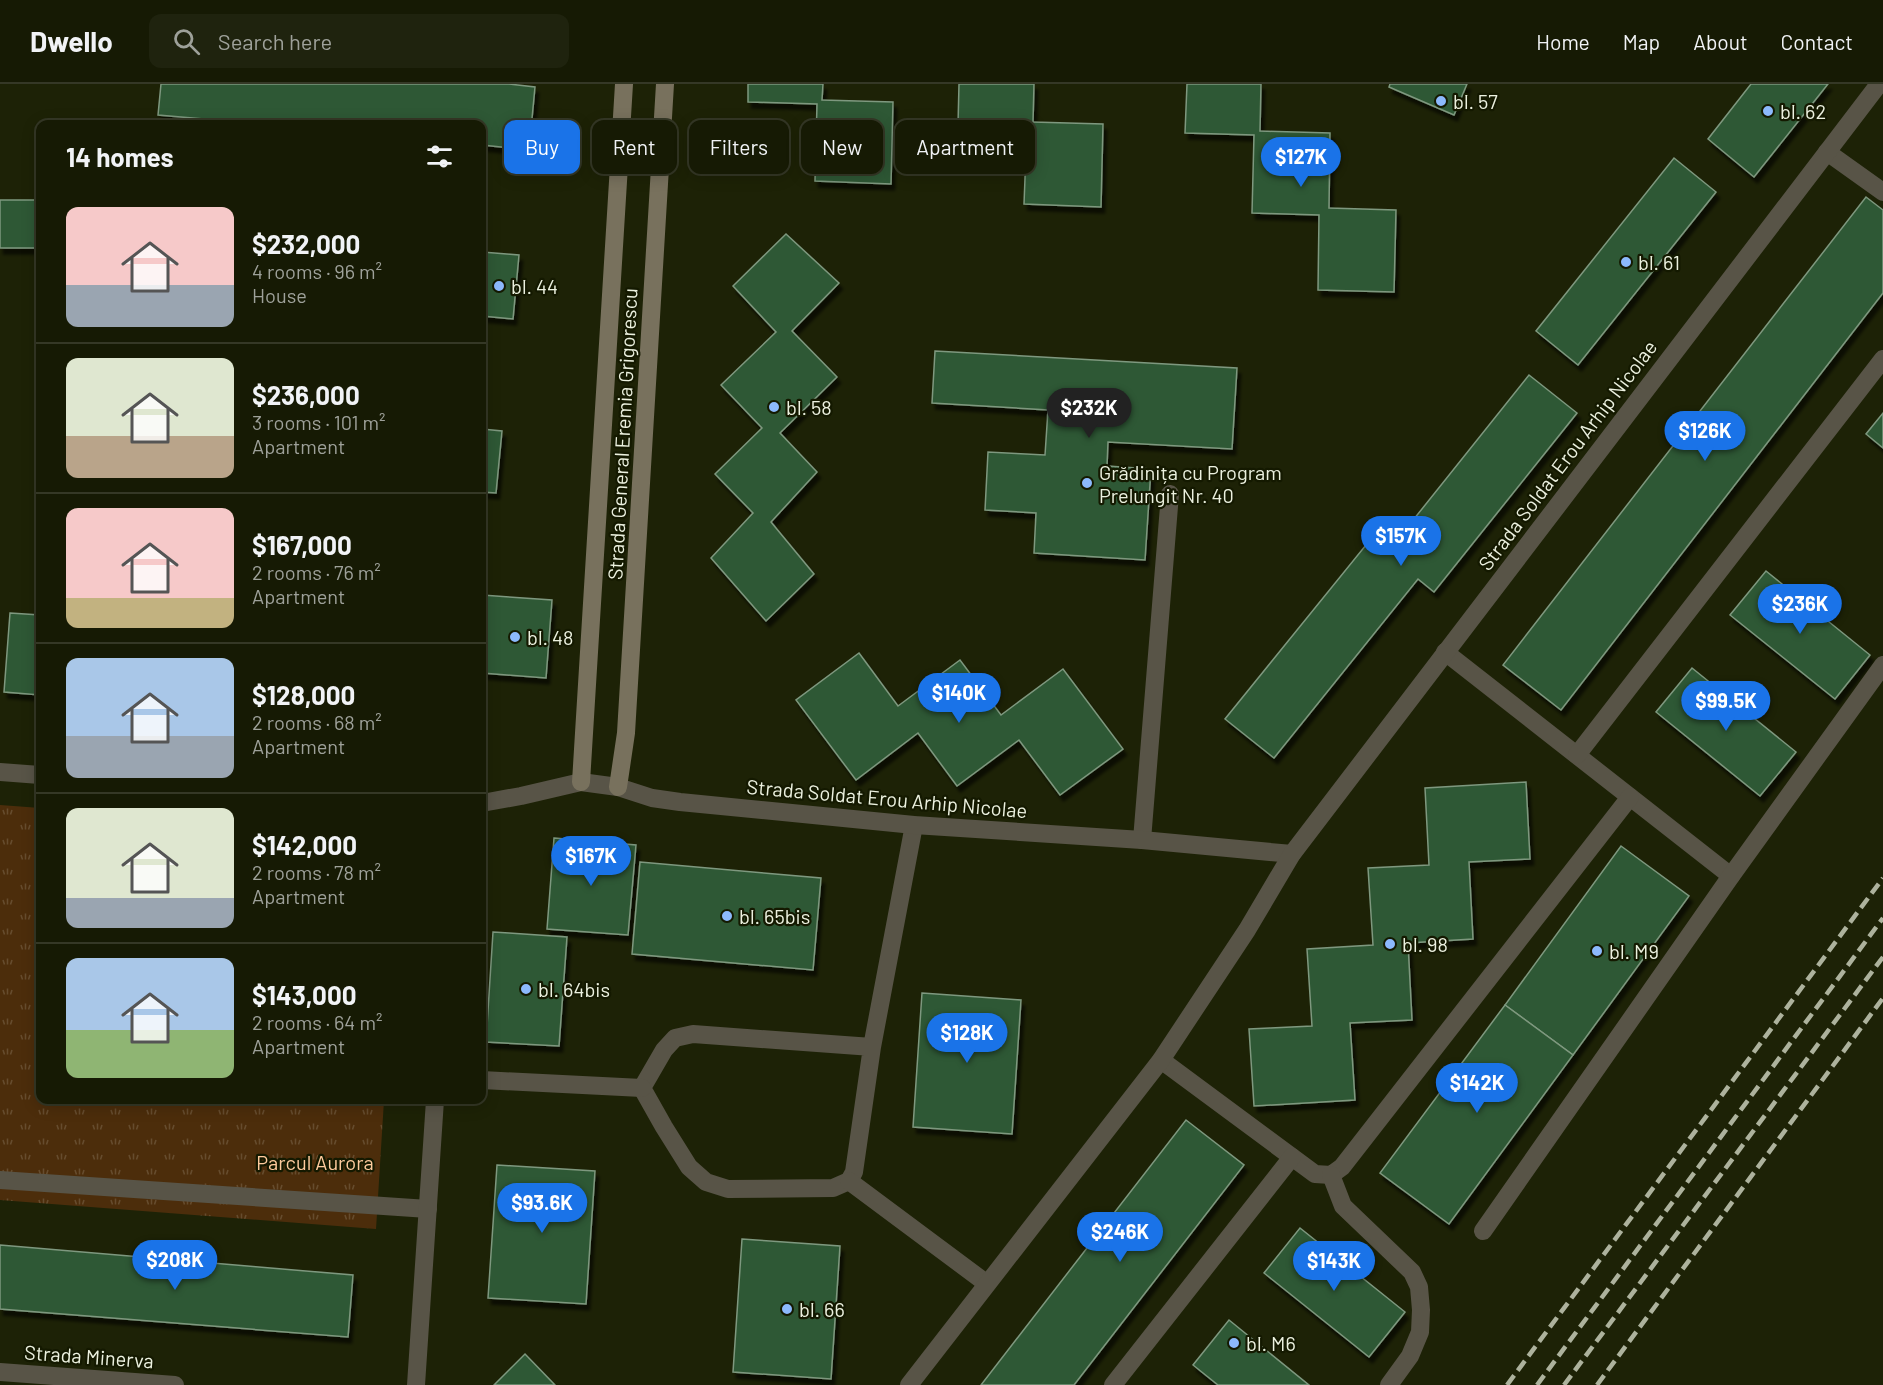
<!DOCTYPE html>
<html lang="en">
<head>
<meta charset="utf-8">
<style>
  body { margin:0; font-family:Barlow,sans-serif; background:#1f230e; color:#f1f3f6; height:100vh; display:flex; flex-direction:column; font-size:22px; white-space:nowrap }
  * { box-sizing:border-box; margin:0 }
  p { font-size:20px; color:#9ea19a }
  .icon { flex:none; width:33px; height:33px; fill:none; stroke:currentColor; stroke-width:2; stroke-linecap:round; stroke-linejoin:round }
  .map { position:relative; flex:1; overflow:hidden }
  .side { position:absolute; left:36px; top:36px; width:450px; height:984px; display:flex; flex-direction:column; background:#161a04; border-radius:12px; box-shadow:0 3px 15px #0003,0 0 0 2px #353826 }
  .side>* { flex:none }
  .banner { position:absolute; left:504px; top:36px; width:570px; height:54px; display:flex; gap:12px }
  .price { position:absolute; translate:-50% -51px; padding:0 14px; border-radius:21px; background:#1a73e8; color:#fff; font-size:20px; line-height:39px; filter:drop-shadow(0 2px 3px #0008) }
  .price::after { content:''; position:absolute; left:50%; top:36px; width:18px; height:14px; margin-left:-9px; background:inherit; clip-path:polygon(0 0,100% 0,50% 100%) }
  .price.selected { background:#222; color:#fff }
  ul { padding:0; list-style:none }
  li { display:flex; align-items:center; gap:18px; height:150px; padding:0 30px }
  li+li { border-top:2px solid #353826 }
  li span { display:grid; place-items:center; flex:none; width:168px; height:120px; border-radius:12px; color:#555 }
  li>.icon { margin-inline-start:auto }
  span .icon { width:72px; height:72px; fill:#fffc; stroke-width:1 }
  li b { font-size:26px }
  h2 { display:flex; justify-content:space-between; align-items:center; height:72px; padding:0 30px; font-size:26px }
  .chip { padding:0 21px; border-radius:12px; background:#161a04; box-shadow:0 3px 15px #0003,0 0 0 2px #353826; font-size:21px; line-height:54px }
  .chip.selected { background:#1a73e8; color:#fff }
  header { display:flex; align-items:center; gap:36px; box-sizing:border-box; height:84px; padding:0 30px; background:#161a04; border-bottom:2px solid #353826 }
  header strong { font-size:28px }
  nav { display:flex; gap:33px; margin-inline-start:auto; font-size:21px }
  .search { width:420px; height:54px; background:#1f230e; display:flex; align-items:center; gap:15px; box-sizing:border-box; padding:0 21px; border-radius:12px; color:#9ea19a; font-size:22px }
  .map>svg:first-child { display:block }
  .park { fill:url(#park-tufts) }
  .building { fill:#2f5834; stroke:#7e987f; stroke-width:1.5; filter:url(#shadow) }
  .lines { fill:none; stroke-linecap:round; stroke-linejoin:round }
  .lane { stroke:#585447; stroke-width:18 }
  .street { stroke:#585447; stroke-width:18 }
  .secondary { stroke:#78715d; stroke-width:18 }
  .rail { stroke:#adb29d; stroke-width:4.5; stroke-dasharray:12 6; stroke-linecap:butt }
  .poi-dot { fill:#8cb9fc; stroke:#141900; stroke-width:2 }
  .labels { text-anchor:middle; dominant-baseline:central; stroke-width:4.5; stroke-linejoin:round; paint-order:stroke }
  .poi-label { font-size:20px; fill:#ecf1df; stroke:#141900; text-anchor:start }
  .street-label { font-size:20px; fill:#ecf1df; stroke:#141900 }
  .park-label { font-size:20px; fill:#ffcb9d; stroke:#141900 }
</style>
</head>
<body>
<header>
<strong>Dwello</strong>
<div class="search"><svg class="icon" aria-label="search" viewBox="0 0 24 24"><circle cx="10" cy="10" r="6"/><path d="M15 15l6 6"/></svg>Search here</div>
<nav><a>Home</a><a>Map</a><a>About</a><a>Contact</a></nav>
</header>
<div class="map">
<svg width="1883" height="1301" viewBox="0 0 1883 1301">
  <defs>
    <pattern id="park-tufts" width="24" height="20" patternUnits="userSpaceOnUse" patternTransform="scale(1.5)"><rect width="24" height="20" fill="#4c2d0b"/><path d="M3 7l-1-3M5 7V3M7 7l1-3M15 17l-1-3M17 17v-4M19 17l1-3" fill="none" stroke="#664c2e"/></pattern>
    <filter id="shadow"><feDropShadow dx="3.5" dy="6" stdDeviation="1.5" flood-color="#0009"/></filter>
  </defs>
  <rect width="100%" height="100%" fill="#1d2206"/>
  <!-- park -->
  <path class="park" d="M0,721L40,724V1016H384L376,1145L0,1116Z"/>
  <!-- building -->
  <g class="building">
    <path d="M161,0H509L535,3L529,66L482,61V40H261L158,31Z"/>
    <path d="M748,0H823L822,16L893,18L891,100L815,97L817,20L748,18Z"/>
    <path d="M959,0H1034L1033,38L1103,40L1101,123L1024,120L1027,43L958,41Z"/>
    <path d="M1187,0H1261L1260,47L1330,49L1329,124L1396,126L1394,208L1318,206L1319,131L1252,129L1254,51L1185,49Z"/>
    <path d="M1390,0H1467L1454,31L1389,3Z"/>
    <path d="M1751,0H1828L1754,93L1708,55Z"/>
    <path d="M1674,74L1716,108L1578,281L1536,247Z"/>
    <path d="M1866,113L1883,126V209L1561,626L1503,581Z"/>
    <rect x="0" y="116" width="40" height="48"/>
    <path d="M786,150L839,199L792,247L837,293L780,349L817,388L771,438L814,490L766,537L711,474L753,429L715,390L762,344L721,301L776,248L733,202Z"/>
    <path d="M482,168L519,171L513,235L482,232Z"/>
    <path d="M935,267L1237,284L1232,365L1108,358L1107,382L1151,385L1145,476L1034,469L1036,429L985,426L988,368L1045,371L1048,326L932,319Z"/>
    <path d="M1529,291L1577,329L1434,508L1418,495L1274,674L1225,635L1370,456L1386,470Z"/>
    <path d="M1883,329V364L1866,350Z"/>
    <path d="M482,345L502,347L496,409L482,408Z"/>
    <path d="M1766,487L1870,571L1835,615L1730,531Z"/>
    <path d="M482,511L552,516L546,594L482,589Z"/>
    <path d="M10,529L40,531V611L4,608Z"/>
    <path d="M859,569L898,622L960,576L1001,631L1063,585L1123,665L1060,711L1019,656L957,702L918,649L856,696L796,616Z"/>
    <path d="M1692,584L1796,668L1760,712L1656,628Z"/>
    <path d="M1526,698L1530,775L1469,778L1473,855L1408,859L1412,936L1350,939L1355,1016L1254,1022L1249,945L1312,942L1307,865L1373,861L1368,784L1429,781L1425,704Z"/>
    <path d="M554,754L636,761L628,851L547,845Z"/>
    <path d="M1621,762L1689,812L1573,971L1505,921Z"/>
    <path d="M640,778L821,794L813,886L632,870Z"/>
    <path d="M493,848L567,853L559,962L486,958Z"/>
    <path d="M922,909L1021,916L1012,1050L913,1043Z"/>
    <path d="M1505,921L1573,971L1449,1140L1380,1089Z"/>
    <path d="M1186,1036L1244,1081L1074,1301H981Z"/>
    <path d="M497,1081L595,1087L586,1220L488,1214Z"/>
    <path d="M1300,1144L1405,1228L1369,1273L1264,1189Z"/>
    <path d="M742,1155L840,1162L831,1295L733,1288Z"/>
    <path d="M0,1161L353,1191L348,1253L0,1225Z"/>
    <path d="M1229,1236L1309,1301H1218L1193,1281Z"/>
    <path d="M525,1270L555,1301H494Z"/>
  </g>
  <g class="lines">
    <!-- lane -->
    <g class="lane">
      <path d="M1827,68L1883,108"/>
      <path d="M1445,568L1731,792"/>
      <path d="M1577,671L1883,275"/>
      <path d="M1142,756L1170,410"/>
      <path d="M872,963L693,950L675,954L664,966L642,1004L664,1043L689,1083L706,1098L728,1105L833,1104L849,1097L854,1088L872,963L914,741"/>
      <path d="M1161,976L1315,1090L1331,1091L1342,1083L1630,713"/>
      <path d="M482,996L642,1004"/>
      <path d="M1331,1091L1343,1122L1412,1188L1419,1203L1421,1226L1420,1248L1410,1272L1389,1301"/>
      <path d="M0,1096L428,1125"/>
      <path d="M849,1097L986,1199"/>
      <path d="M1483,1147L1731,792L1883,581"/>
      <path d="M1113,1301L1292,1073"/>
    </g>
    <!-- street -->
    <g class="street">
      <path d="M0,688L40,691"/>
      <path d="M482,719L521,712L581,698L618,703L652,714L680,718L914,741L1142,756L1292,770"/>
      <path d="M0,1288L175,1301"/>
      <path d="M416,1301L435,1016"/>
      <path d="M909,1301L1161,976L1247,846L1292,770L1879,0"/>
    </g>
    <!-- secondary -->
    <g class="secondary">
      <path d="M581,698L624,0"/>
      <path d="M618,703L626,649L665,0"/>
    </g>
    <!-- rail -->
    <g class="rail">
      <path d="M1507,1301L1883,794"/>
      <path d="M1537,1301L1883,834"/>
      <path d="M1564,1301L1883,873"/>
      <path d="M1597,1301L1883,914"/>
    </g>
  </g>
  <!-- markers -->
  <g class="poi-dot">
    <circle cx="1441" cy="17" r="6"/>
    <circle cx="1768" cy="27" r="6"/>
    <circle cx="1626" cy="178" r="6"/>
    <circle cx="499" cy="202" r="6"/>
    <circle cx="774" cy="323" r="6"/>
    <circle cx="1087" cy="399" r="6"/>
    <circle cx="515" cy="553" r="6"/>
    <circle cx="727" cy="832" r="6"/>
    <circle cx="1390" cy="860" r="6"/>
    <circle cx="1597" cy="867" r="6"/>
    <circle cx="526" cy="905" r="6"/>
    <circle cx="787" cy="1225" r="6"/>
    <circle cx="1234" cy="1259" r="6"/>
  </g>
  <g class="labels">
    <!-- poi labels -->
    <g class="poi-label">
      <text x="1453" y="17">bl. 57</text>
      <text x="1780" y="27">bl. 62</text>
      <text x="1638" y="178">bl. 61</text>
      <text x="511" y="202">bl. 44</text>
      <text x="786" y="323">bl. 58</text>
      <text x="1099" y="388">Grădinița cu Program<tspan x="1099" dy="23">Prelungit Nr. 40</tspan></text>
      <text x="527" y="553">bl. 48</text>
      <text x="739" y="832">bl. 65bis</text>
      <text x="1402" y="860">bl. 98</text>
      <text x="1609" y="867">bl. M9</text>
      <text x="538" y="905">bl. 64bis</text>
      <text x="799" y="1225">bl. 66</text>
      <text x="1246" y="1259">bl. M6</text>
    </g>
    <!-- street labels -->
    <g class="street-label">
      <text transform="translate(622 350) rotate(-87)">Strada General Eremia Grigorescu</text>
      <text transform="translate(1567 371) rotate(-53)">Strada Soldat Erou Arhip Nicolae</text>
      <text transform="translate(887 714) rotate(5)">Strada Soldat Erou Arhip Nicolae</text>
      <text transform="translate(89 1272) rotate(4)">Strada Minerva</text>
    </g>
    <!-- park labels -->
    <g class="park-label">
      <text x="315" y="1078">Parcul Aurora</text>
    </g>
  </g>
</svg>
<b class="price" style="left:1301px;top:104px">$127K</b>
<b class="price selected" style="left:1089px;top:355px">$232K</b>
<b class="price" style="left:1705px;top:378px">$126K</b>
<b class="price" style="left:1401px;top:483px">$157K</b>
<b class="price" style="left:1800px;top:551px">$236K</b>
<b class="price" style="left:959px;top:640px">$140K</b>
<b class="price" style="left:1726px;top:648px">$99.5K</b>
<b class="price" style="left:591px;top:803px">$167K</b>
<b class="price" style="left:967px;top:980px">$128K</b>
<b class="price" style="left:1477px;top:1030px">$142K</b>
<b class="price" style="left:542px;top:1150px">$93.6K</b>
<b class="price" style="left:1120px;top:1179px">$246K</b>
<b class="price" style="left:175px;top:1207px">$208K</b>
<b class="price" style="left:1334px;top:1208px">$143K</b>
<div class="banner">
<a class="chip selected">Buy</a>
<a class="chip">Rent</a>
<a class="chip">Filters</a>
<a class="chip">New</a>
<a class="chip">Apartment</a>
</div>
<section class="side">
<h2>14 homes<svg class="icon" aria-label="filters" viewBox="0 0 24 24"><path d="M4 7h16M4 17h16"/><circle cx="9" cy="7" r="2"/><circle cx="15" cy="17" r="2"/></svg></h2>
<ul>
<li><span style="background:linear-gradient(#f6c9c9 65%,#9aa5b1 0)"><svg class="icon" aria-label="home" viewBox="0 0 24 24"><path d="M3 11l9-7 9 7M6 9v11h12V9"/></svg></span><div><b>$232,000</b><p>4 rooms · 96 m²</p><p>House</p></div></li>
<li><span style="background:linear-gradient(#dfe7d0 65%,#b9a48a 0)"><svg class="icon" aria-label="home" viewBox="0 0 24 24"><path d="M3 11l9-7 9 7M6 9v11h12V9"/></svg></span><div><b>$236,000</b><p>3 rooms · 101 m²</p><p>Apartment</p></div></li>
<li><span style="background:linear-gradient(#f6c9c9 75%,#c2b280 0)"><svg class="icon" aria-label="home" viewBox="0 0 24 24"><path d="M3 11l9-7 9 7M6 9v11h12V9"/></svg></span><div><b>$167,000</b><p>2 rooms · 76 m²</p><p>Apartment</p></div></li>
<li><span style="background:linear-gradient(#a9c7e8 65%,#9aa5b1 0)"><svg class="icon" aria-label="home" viewBox="0 0 24 24"><path d="M3 11l9-7 9 7M6 9v11h12V9"/></svg></span><div><b>$128,000</b><p>2 rooms · 68 m²</p><p>Apartment</p></div></li>
<li><span style="background:linear-gradient(#dfe7d0 75%,#9aa5b1 0)"><svg class="icon" aria-label="home" viewBox="0 0 24 24"><path d="M3 11l9-7 9 7M6 9v11h12V9"/></svg></span><div><b>$142,000</b><p>2 rooms · 78 m²</p><p>Apartment</p></div></li>
<li><span style="background:linear-gradient(#a9c7e8 60%,#8fb573 0)"><svg class="icon" aria-label="home" viewBox="0 0 24 24"><path d="M3 11l9-7 9 7M6 9v11h12V9"/></svg></span><div><b>$143,000</b><p>2 rooms · 64 m²</p><p>Apartment</p></div></li>
</ul>
</section>
</div>
</body>
</html>
